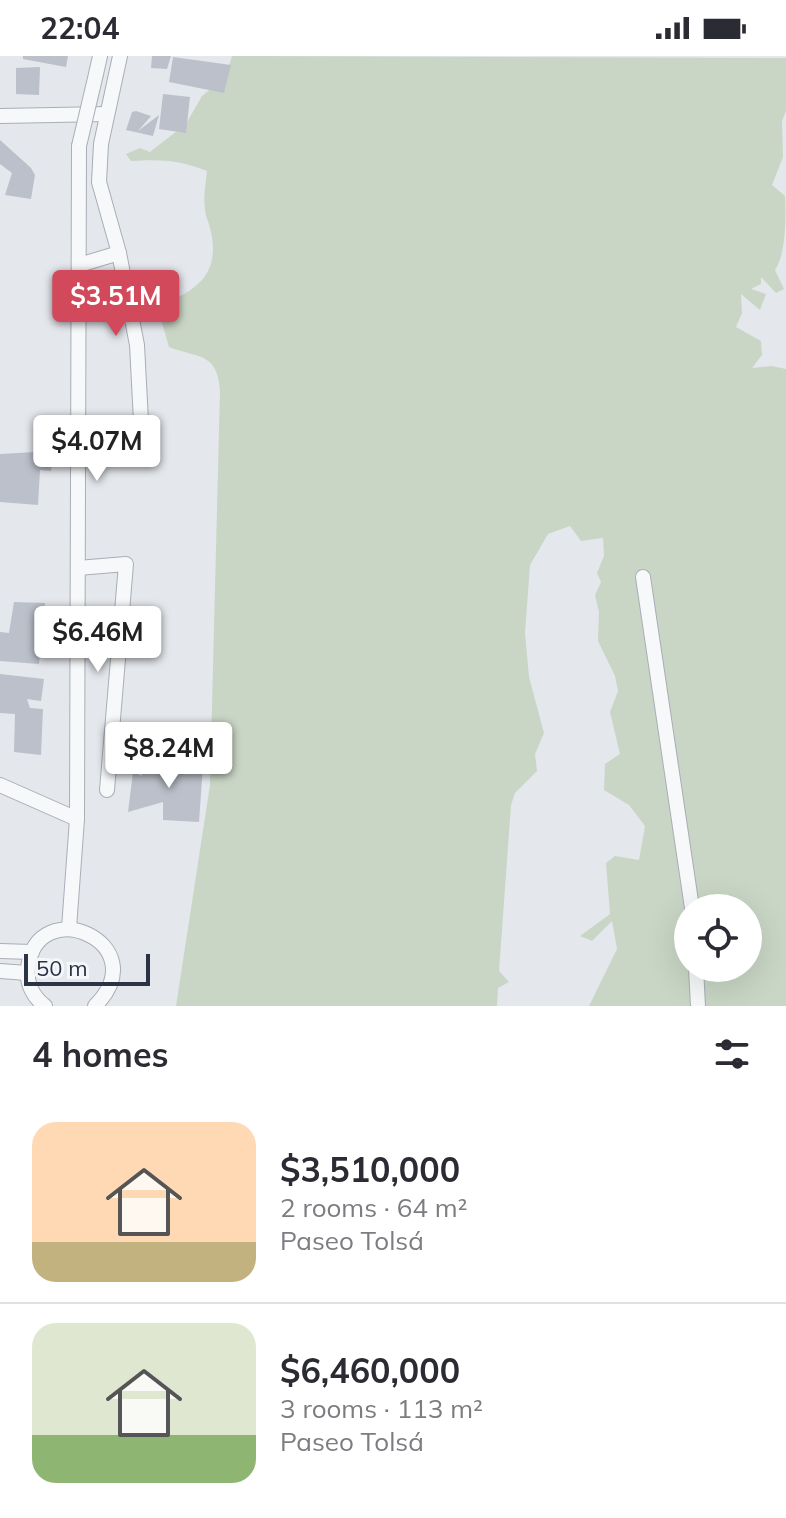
<!DOCTYPE html>
<html lang="en">
<head>
<meta charset="utf-8">
<style>
  body { margin:0; font-family:Mulish,sans-serif; background:#f7f7f7; color:#2b2b33; height:100vh; display:flex; flex-direction:column; font-size:30px; white-space:nowrap }
  * { box-sizing:border-box; margin:0 }
  p { font-size:26px; color:#7c7c81 }
  .icon { flex:none; width:44px; height:44px; fill:none; stroke:currentColor; stroke-width:2; stroke-linecap:round; stroke-linejoin:round }
  .map { position:relative; height:950px; overflow:hidden }
  .sheet { display:flex; flex-direction:column; background:#fff; flex:1 }
  .sheet>* { flex:none }
  .buttons { position:absolute; left:674px; top:838px; display:grid; gap:16px }
  .buttons a { display:grid; place-items:center; width:88px; height:88px; border-radius:50%; background:#fff; box-shadow:0 8px 32px #0002; font-size:40px }
  .scale { position:absolute; left:24px; bottom:20px; width:126px; box-sizing:border-box; padding-left:8px; border:4px solid #2b3445; border-top:0; font-size:22px; line-height:28px; white-space:nowrap; color:#2b3445; -webkit-text-stroke:6px #f4f6f9; paint-order:stroke }
  .price { position:absolute; translate:-50% -68px; padding:0 18px; border-radius:8px; background:#fff; color:#222; font-size:26px; line-height:52px; filter:drop-shadow(0 2px 4px #0008) }
  .price::after { content:''; position:absolute; left:50%; top:48px; width:24px; height:18px; margin-left:-12px; background:inherit; clip-path:polygon(0 0,100% 0,50% 100%) }
  .price.current { background:#d1495b; color:#fff }
  ul { padding:0; list-style:none }
  li { display:flex; align-items:center; gap:24px; height:200px; padding:0 32px }
  li+li { border-top:2px solid #e1e1e2 }
  li span { display:grid; place-items:center; flex:none; width:224px; height:160px; border-radius:24px; color:#555 }
  li>.icon { margin-inline-start:auto }
  span .icon { width:96px; height:96px; fill:#fffc; stroke-width:1 }
  li b { font-size:34px }
  h2 { display:flex; justify-content:space-between; align-items:center; height:96px; padding:0 32px; font-size:34px }
  .status { display:flex; justify-content:space-between; align-items:center; height:56px; padding:0 40px; background:#fff; direction:ltr }
  .status svg { height:22px; fill:currentColor }
  .map>svg:first-child { display:block }
  .green { fill:#c9d6c5; fill-rule:evenodd }
  .building { fill:#bbc0ca }
  .lines { fill:none; stroke-linecap:round; stroke-linejoin:round }
  .street-casing { stroke:#a9aeb7; stroke-width:16 }
  .street { stroke:#f7f8fa; stroke-width:14 }
  .street-bridge-casing { stroke:#a9aeb7; stroke-width:16; stroke-linecap:butt }
  .street-bridge { stroke:#f7f8fa; stroke-width:14 }
</style>
</head>
<body>
<div class="status"><b>22:04</b><svg viewBox="0 0 49 12"><path d="M0 12V9h3v3zM5 12V6h3v6zM10 12V3h3v9zM15 12V0h3v12zM26 1h20v11H26zM47 4h2v5h-2z"/></svg></div>
<div class="map">
<svg width="786" height="950" viewBox="0 0 786 950">
  <rect width="100%" height="100%" fill="#e4e7ec"/>
  <!-- green -->
  <path class="green" d="M232,0L786,2V55L782,65L783,101L772,129L785,140C786,163 786,198 775,214L784,233L776,237L761,221V228L751,233L766,238L760,254L741,238L742,257L736,271L761,285L762,299L752,312L772,310L786,313V950H589L617,893L612,865L592,885L580,880L610,858L606,807L615,800L639,804L645,770L629,749L604,734L605,708L620,698L610,656L618,635L615,620L598,585L599,556L595,539L601,526L597,517L604,500L603,482L581,485L570,470L548,478L530,509L525,577L529,621L544,677L535,698L537,715L515,737L511,749L499,915L509,926L498,932L497,950H176L210,729L220,335C218,296 197,302 169,291L161,263L163,248C201,233 221,214 210,172C209,166 205,160 205,153C203,141 206,127 207,115C180,104 160,103 131,105L126,98L140,92L150,96L186,68L202,40L226,20ZM688,852H748V912H688Z"/>
  <!-- building -->
  <g class="building">
    <path d="M23,0H68L66,11L23,3Z"/>
    <path d="M152,0H171L167,13L151,12Z"/>
    <path d="M173,1L231,9L224,37L169,26Z"/>
    <path d="M40,11L39,39L16,38V12Z"/>
    <path d="M163,38L190,41L186,77L159,73Z"/>
    <path d="M136,55L151,60L138,75L159,59L153,80L126,74L132,56Z"/>
    <path d="M0,84L31,112L35,119L31,143L5,139L12,117L0,108Z"/>
    <path d="M53,395L51,415L40,414L38,449L0,446V398Z"/>
    <path d="M14,546L45,547L39,608L0,605V576L9,577Z"/>
    <path d="M0,618L44,623L41,645L27,643L30,652L43,653L41,699L14,696L15,658L0,657Z"/>
    <path d="M142,707L203,709L199,766L163,764V746L128,756L133,716L142,720Z"/>
  </g>
  <g class="lines">
    <defs>
      <g id="street">
        <path d="M96,18L100,0"/>
        <path d="M0,60L107,58"/>
        <path d="M119,197L99,126L101,88L120,0"/>
        <path d="M79,209L119,197L137,289L141,365"/>
        <path d="M78,512L126,508L107,734"/>
        <path d="M643,521L692,852"/>
        <path d="M0,729L77,763"/>
        <path d="M69,872L77,763L79,90"/>
        <path d="M0,895L32,896"/>
        <path d="M696,912L698,950"/>
        <path d="M0,915L27,917"/>
        <path d="M45,950C33,941 26,927 28,912C36,835 158,887 95,950"/>
      </g>
    </defs>
    <!-- street casing -->
    <use href="#street" class="street-casing"/>
    <!-- street -->
    <use href="#street" class="street"/>
    <defs>
      <path id="street-bridge" d="M79,90L96,18"/>
    </defs>
    <!-- street-bridge casing -->
    <use href="#street-bridge" class="street-bridge-casing"/>
    <!-- street-bridge -->
    <use href="#street-bridge" class="street-bridge"/>
  </g>
</svg>
<div class="buttons">
<a><svg class="icon" aria-label="locate" viewBox="0 0 24 24"><circle cx="12" cy="12" r="6"/><path d="M12 2v4M12 18v4M2 12h4M18 12h4"/></svg></a>
</div>
<div class="scale">50 m</div>
<b class="price current" style="left:116px;top:282px">$3.51M</b>
<b class="price" style="left:97px;top:427px">$4.07M</b>
<b class="price" style="left:98px;top:618px">$6.46M</b>
<b class="price" style="left:169px;top:734px">$8.24M</b>
</div>
<section class="sheet">
<h2>4 homes<svg class="icon" aria-label="filters" viewBox="0 0 24 24"><path d="M4 7h16M4 17h16"/><circle cx="9" cy="7" r="2"/><circle cx="15" cy="17" r="2"/></svg></h2>
<ul>
<li><span style="background:linear-gradient(#ffd9b3 75%,#c2b280 0)"><svg class="icon" aria-label="home" viewBox="0 0 24 24"><path d="M3 11l9-7 9 7M6 9v11h12V9"/></svg></span><div><b>$3,510,000</b><p>2 rooms · 64 m²</p><p>Paseo Tolsá</p></div></li>
<li><span style="background:linear-gradient(#dfe7d0 70%,#8fb573 0)"><svg class="icon" aria-label="home" viewBox="0 0 24 24"><path d="M3 11l9-7 9 7M6 9v11h12V9"/></svg></span><div><b>$6,460,000</b><p>3 rooms · 113 m²</p><p>Paseo Tolsá</p></div></li>
</ul>
</section>
</body>
</html>
